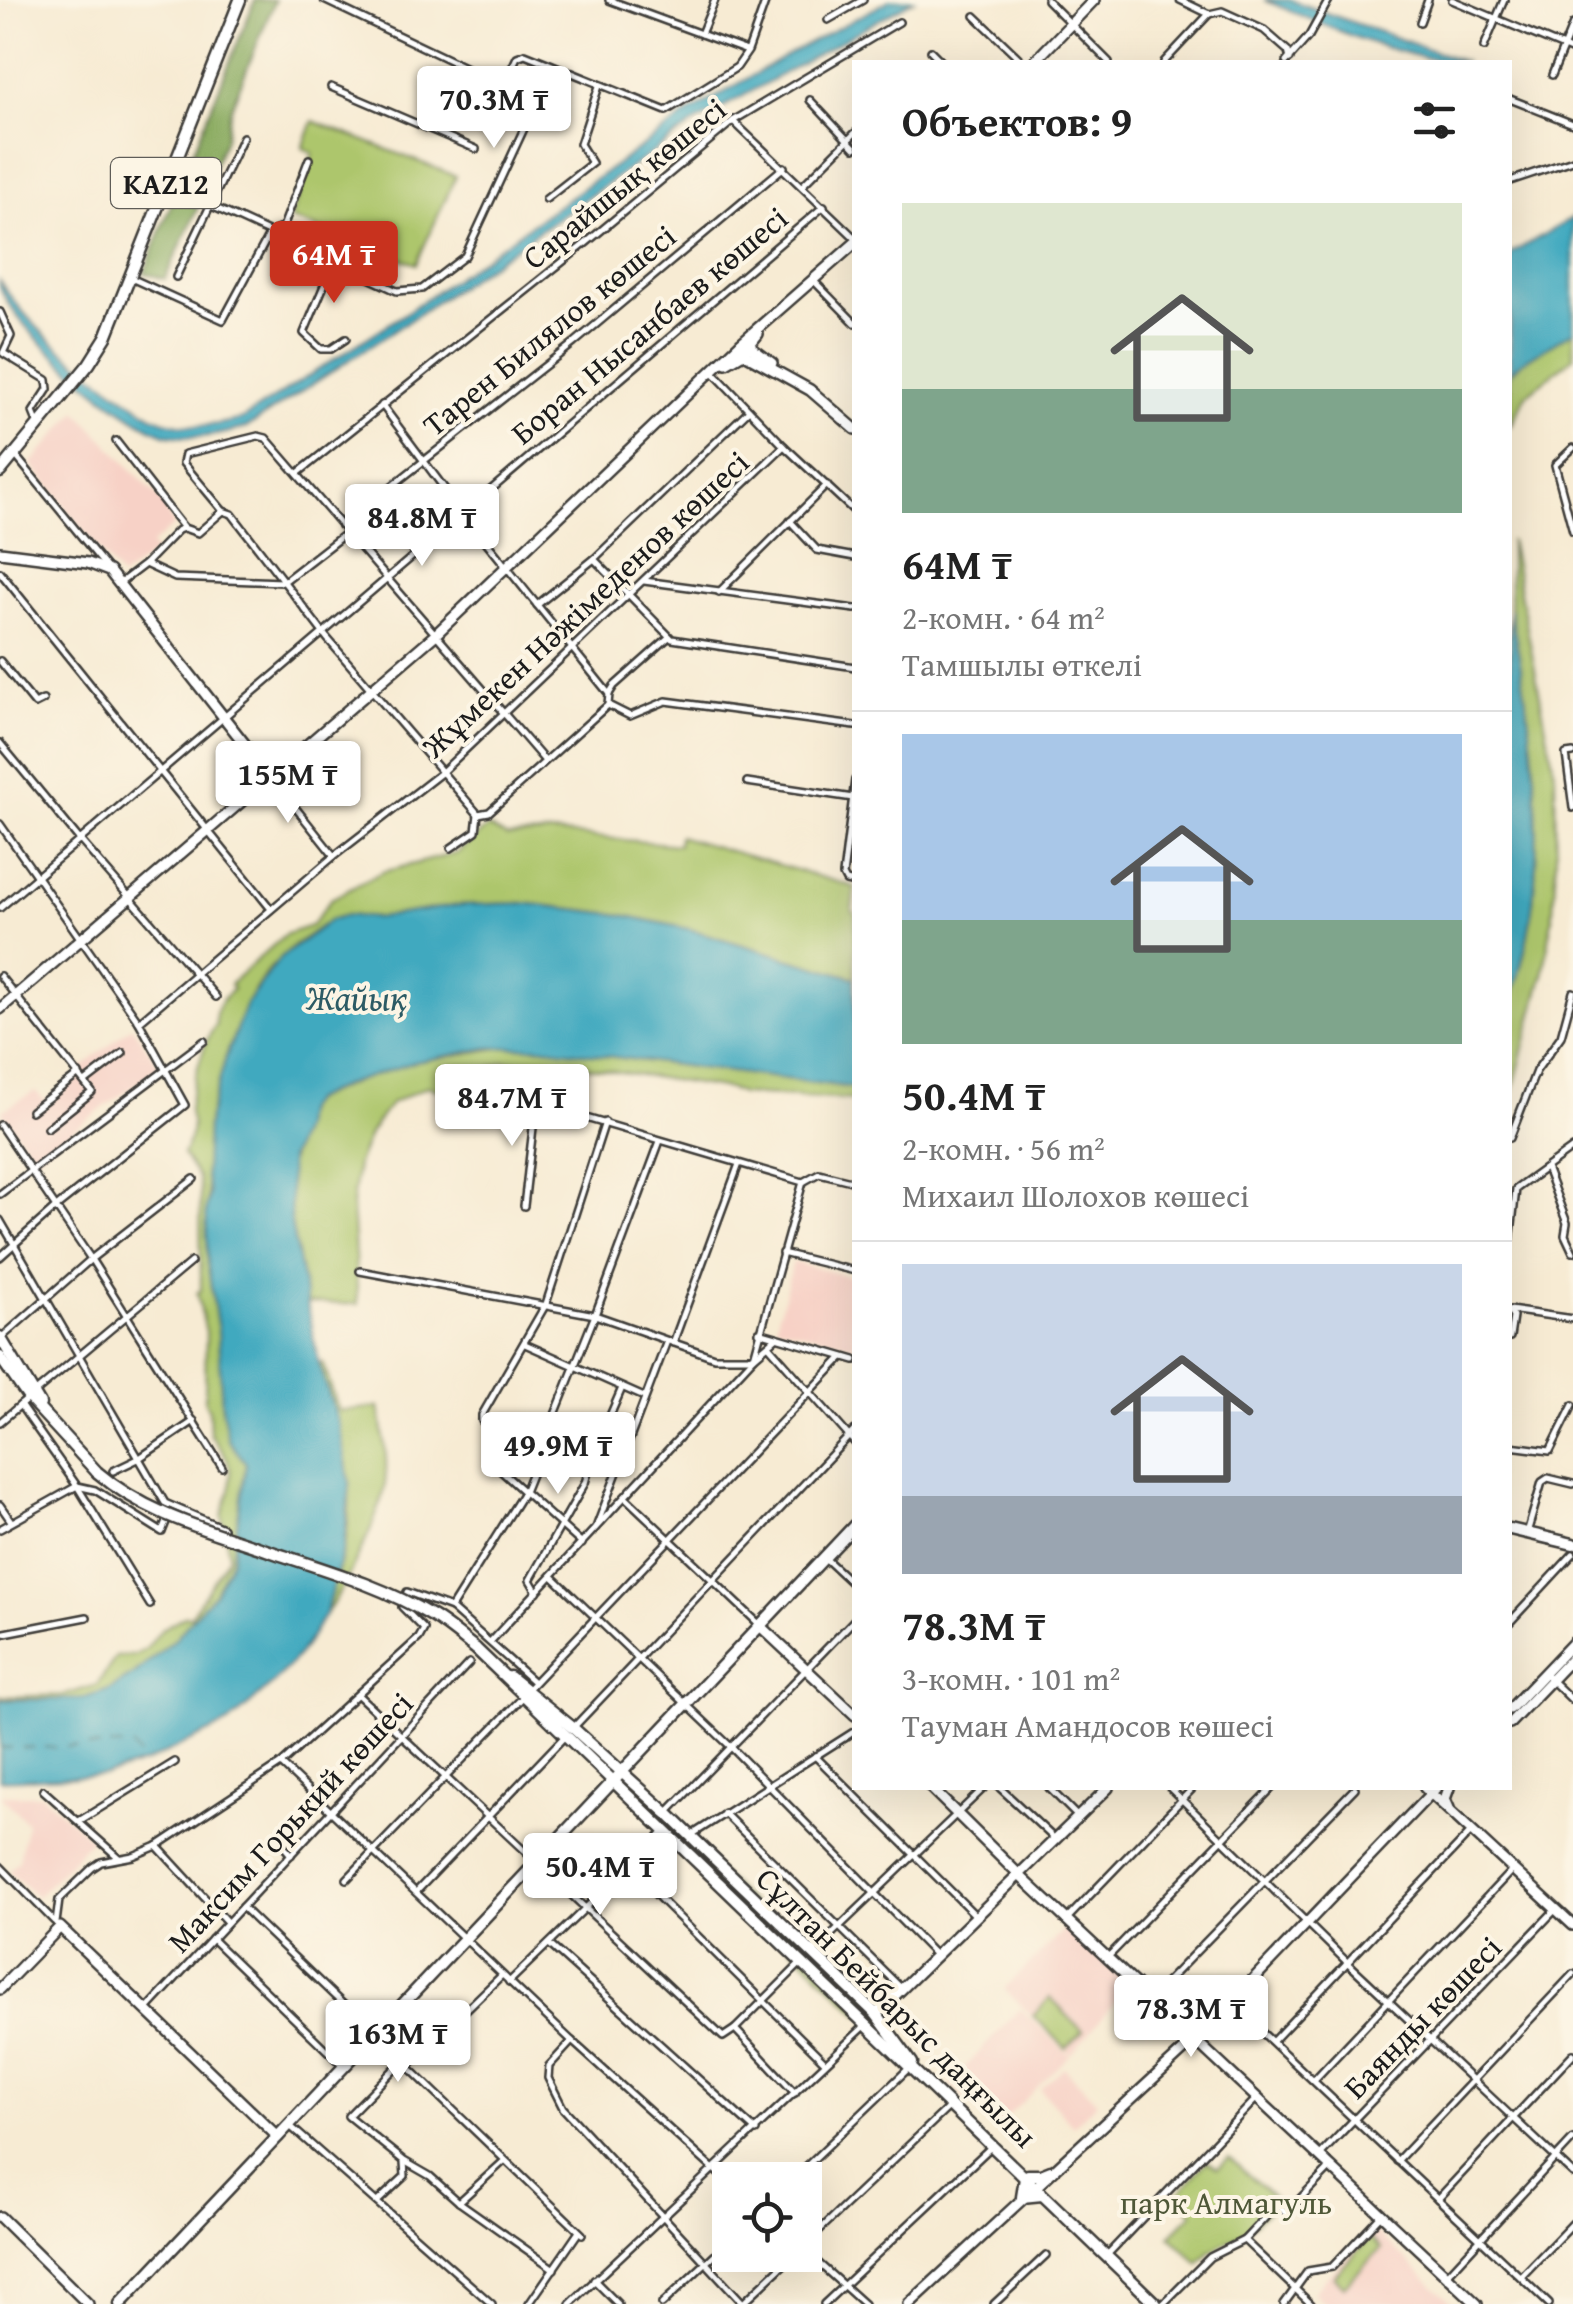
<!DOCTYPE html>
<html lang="ru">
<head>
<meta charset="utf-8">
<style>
  body { margin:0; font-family:"Gentium Book Plus",serif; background:#f6f6f6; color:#222; height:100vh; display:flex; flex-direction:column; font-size:38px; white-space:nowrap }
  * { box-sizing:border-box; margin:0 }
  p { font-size:32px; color:#767676 }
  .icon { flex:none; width:55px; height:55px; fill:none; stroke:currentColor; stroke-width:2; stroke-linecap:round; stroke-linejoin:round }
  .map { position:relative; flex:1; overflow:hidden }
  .sheet { position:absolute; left:852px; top:60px; width:660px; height:1730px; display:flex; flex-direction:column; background:#fff; border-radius:0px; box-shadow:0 10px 40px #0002 }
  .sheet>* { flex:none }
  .buttons { position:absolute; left:712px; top:2162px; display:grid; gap:20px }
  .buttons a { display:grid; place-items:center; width:110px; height:110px; border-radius:0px; background:#fff; box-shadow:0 10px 40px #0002; font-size:50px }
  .price { position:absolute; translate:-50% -85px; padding:0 22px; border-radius:10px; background:#fff; color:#222; font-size:32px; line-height:65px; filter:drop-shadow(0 2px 5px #0008) }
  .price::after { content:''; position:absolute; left:50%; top:60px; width:30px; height:22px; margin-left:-15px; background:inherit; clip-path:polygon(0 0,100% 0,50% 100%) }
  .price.current { background:#c8321e; color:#fff }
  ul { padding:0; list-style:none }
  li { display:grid; align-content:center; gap:20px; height:530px; padding:0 50px }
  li+li { border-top:2px solid #e0e0e0 }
  li span { display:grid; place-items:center; height:310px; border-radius:0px; color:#555 }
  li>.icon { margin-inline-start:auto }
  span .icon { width:180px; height:180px; fill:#fffc; stroke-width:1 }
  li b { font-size:42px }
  h2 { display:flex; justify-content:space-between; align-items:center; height:120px; padding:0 50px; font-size:42px }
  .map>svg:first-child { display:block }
  .built { fill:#f7d1c6 }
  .green { fill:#adc66c; stroke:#647144; stroke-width:2.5 }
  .forest { fill:#8aab60; stroke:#53643e; stroke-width:2.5 }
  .water { fill:#3fa9bf; stroke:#2e626e; stroke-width:2.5 }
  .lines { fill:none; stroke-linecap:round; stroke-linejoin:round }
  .ferry { stroke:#2c5b65; stroke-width:2.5; stroke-dasharray:12 10; stroke-linecap:butt }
  .street-casing { stroke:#3d3b37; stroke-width:10 }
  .secondary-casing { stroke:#3d3b37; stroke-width:14 }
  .primary-casing { stroke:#3d3b37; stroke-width:15 }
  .street { stroke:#fff; stroke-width:5 }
  .secondary { stroke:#fff; stroke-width:9 }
  .primary { stroke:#fff; stroke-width:10 }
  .primary-bridge-casing { stroke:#3d3b37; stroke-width:15; stroke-linecap:butt }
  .primary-bridge { stroke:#fff; stroke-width:10 }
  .labels { text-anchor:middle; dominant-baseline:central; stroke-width:8; stroke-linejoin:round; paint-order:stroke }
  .shield { fill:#fcf5e5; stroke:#5f5d58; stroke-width:2.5 }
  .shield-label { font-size:30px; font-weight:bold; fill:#1c1c1c }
  .street-label { font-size:32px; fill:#1c1c1c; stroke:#fcf5e5 }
  .park-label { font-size:32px; fill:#4f5838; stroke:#fcf5e5 }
  .water-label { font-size:35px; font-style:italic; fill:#2c5b65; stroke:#fcf5e5 }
</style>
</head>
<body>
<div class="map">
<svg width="1573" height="2304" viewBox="0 0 1573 2304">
  <rect width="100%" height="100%" fill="#fcf5e5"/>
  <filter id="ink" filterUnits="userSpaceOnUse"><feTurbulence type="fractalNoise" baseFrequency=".01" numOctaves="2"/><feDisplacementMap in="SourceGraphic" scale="20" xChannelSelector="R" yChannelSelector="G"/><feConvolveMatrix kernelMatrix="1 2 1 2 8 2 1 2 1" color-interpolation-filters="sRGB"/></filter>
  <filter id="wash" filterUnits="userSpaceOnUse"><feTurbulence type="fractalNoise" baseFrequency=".0048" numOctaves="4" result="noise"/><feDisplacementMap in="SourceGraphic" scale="40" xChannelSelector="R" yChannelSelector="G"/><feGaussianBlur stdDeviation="2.25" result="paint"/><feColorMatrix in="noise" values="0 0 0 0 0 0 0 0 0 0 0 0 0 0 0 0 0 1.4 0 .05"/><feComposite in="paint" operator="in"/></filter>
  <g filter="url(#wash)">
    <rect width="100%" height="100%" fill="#f7ebd3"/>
    <!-- built -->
    <g class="built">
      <path d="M77,411L168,508L166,511L174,525L151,545L155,552L121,578L31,464Z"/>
      <path d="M132,1026L160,1067L34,1158L1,1111L35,1091L45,1101L81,1077L79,1070Z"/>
      <path d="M793,1262L855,1278V1346L776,1325Z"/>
      <path d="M0,1795H42L91,1839L37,1897L9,1871L19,1860L27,1823Z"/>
      <path d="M1068,1926L1130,1985L1071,2054L1004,1989Z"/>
      <path d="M1020,2009L1070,2055L997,2127L950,2083Z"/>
      <path d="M1064,2067L1097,2102L1073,2126L1040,2089Z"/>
      <path d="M1373,2229L1453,2304H1325L1313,2292Z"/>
    </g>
    <!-- green -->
    <g class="green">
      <path d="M313,121L456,176L416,264L290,219L313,153L303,148Z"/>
      <path d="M1573,331V357L1526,395L1510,427V373L1520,363Z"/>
      <path d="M1510,540L1555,774L1556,860L1553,912L1543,976L1510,1101V1001L1526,944V714L1510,609Z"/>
      <path d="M488,827L507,837L552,833L678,845L679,836L855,887L852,911L855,913V978L689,929L623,915L523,903L460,905L375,918L347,915L330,920L292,947L267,971L246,1004L226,1057L207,1124L208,1267L218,1330L222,1407L229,1440L246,1463L232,1559L215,1592L173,1641L136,1673L109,1690L82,1699L0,1700V1697L65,1695L97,1685L116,1657L135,1655L146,1649L162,1629L186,1615L190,1617L229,1556L222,1515L230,1491L231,1473L227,1458L210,1434L209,1410L205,1402L206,1332L197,1293L201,1290L200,1190L198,1178L183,1155C186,1147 189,1139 191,1132C194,1122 188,1117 189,1108C191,1089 204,1038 216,1025C213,1008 222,999 233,989L230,984L286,934L311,926L331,899L382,872L457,853Z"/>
      <path d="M511,1046L537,1047L855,1088V1100L741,1094L728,1089L570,1064L504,1062L436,1090L428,1086L391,1103L370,1132L357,1164L352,1205L358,1304L307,1303L291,1224L288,1167L305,1108L312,1100L371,1075L415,1062Z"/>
      <path d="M323,1363L339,1411L379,1407C384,1435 390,1466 383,1494C376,1523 343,1591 325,1615C333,1585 345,1555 348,1524C354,1468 336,1417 319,1364Z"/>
      <path d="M625,1782L864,2010L860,2014L622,1785Z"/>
      <path d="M1050,1998L1083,2031L1066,2048L1033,2016Z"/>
      <path d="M1229,2158L1278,2201L1244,2233L1209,2252L1199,2264L1170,2236L1193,2213L1176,2196L1207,2161L1218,2168Z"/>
      <path d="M1370,2238L1381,2249L1344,2286L1334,2276Z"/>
    </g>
    <!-- forest -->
    <g class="forest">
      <path d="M255,0H275L231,108L225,139L213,168L190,159Z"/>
      <path d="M174,197L198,208L165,279L144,273Z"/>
    </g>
    <!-- water -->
    <g class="water">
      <path d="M890,0H914L697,122L410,320L246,428C220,435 196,440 169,435C131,427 0,321 0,281C38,340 94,376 151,415C181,430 211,427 242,419L407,312L689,113L789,54Z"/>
      <path d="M1264,0H1290L1465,62C1403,62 1322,24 1264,0Z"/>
      <path d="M1573,218V331L1520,363L1510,373V254Z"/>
      <path d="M1510,609C1535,732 1555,880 1510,1001Z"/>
      <path d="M523,903L623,915L689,929L855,978V1088L537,1047L488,1048L415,1062L347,1084L312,1100L303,1112L301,1129L289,1159L291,1224L319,1364L340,1428L350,1484L344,1546L325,1615L300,1653L274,1683L229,1723L145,1763L106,1775L0,1780V1700L82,1699L109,1690L136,1673L173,1641L215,1592L232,1559L246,1463L228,1440L222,1407L218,1330L208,1267L206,1209L209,1194L205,1174L207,1124L226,1057L246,1004L279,959L330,920L347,915L375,918L460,905Z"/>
    </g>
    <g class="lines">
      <!-- ferry -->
      <path class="ferry" d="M0,1748L132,1746L145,1763"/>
    </g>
  </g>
  <g filter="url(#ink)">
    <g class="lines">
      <defs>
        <g id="street">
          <path d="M324,0L498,83L506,81L517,57L525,54L666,111L737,67L748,51L766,0"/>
          <path d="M609,0L747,51"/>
          <path d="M1047,0L1109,62"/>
          <path d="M1180,0L1209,14L1222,11L1264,30L1288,51L1290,59"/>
          <path d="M1452,0L1573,51"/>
          <path d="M975,16L1023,62"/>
          <path d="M828,20L863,0"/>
          <path d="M1420,22L1428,0"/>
          <path d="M701,34L715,0"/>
          <path d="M1484,47L1504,0"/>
          <path d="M931,51L942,62"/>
          <path d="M1164,62L1209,14"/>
          <path d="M1286,62L1309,36L1329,0"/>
          <path d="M1552,75L1573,24"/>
          <path d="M331,87L476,149"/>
          <path d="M1510,99L1573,124"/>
          <path d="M810,100L855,148"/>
          <path d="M733,121L855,238"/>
          <path d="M437,131L465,68"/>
          <path d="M1510,181L1573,160"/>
          <path d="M803,185L855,133"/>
          <path d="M168,186L397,291L422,289L465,256L553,66"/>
          <path d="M546,199L592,163L580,144L599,86"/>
          <path d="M334,262L304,333L321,349H331L346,339"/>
          <path d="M176,277L243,137"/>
          <path d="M131,278L223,320L270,233L283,227L309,159"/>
          <path d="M814,281L855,323"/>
          <path d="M0,312L11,336L3,353L47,380L48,389L33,412L37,422"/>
          <path d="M713,372L784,446L855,512"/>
          <path d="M382,405L462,512L609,694"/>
          <path d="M116,441L184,528"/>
          <path d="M1573,448L1555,465L1573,531"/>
          <path d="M15,455L107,568"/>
          <path d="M298,473L586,243L733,121L899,22"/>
          <path d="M790,521L817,550L855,557"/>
          <path d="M341,526L574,343L784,167"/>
          <path d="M594,559L672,639L855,667"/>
          <path d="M145,564L175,578L283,582L346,533"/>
          <path d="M0,572L271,909"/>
          <path d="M644,581L855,609"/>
          <path d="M120,583L145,564L178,530L184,528L198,533L223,511"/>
          <path d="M719,592L827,485"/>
          <path d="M537,605L594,559L749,410"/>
          <path d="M0,661L35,704L43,700"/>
          <path d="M608,705L630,716L666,701L855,726"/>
          <path d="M0,743L80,840L216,997"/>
          <path d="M1573,753L1566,754L1573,808"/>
          <path d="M271,777L334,856"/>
          <path d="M855,780L843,875L846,881L855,883"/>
          <path d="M747,782L853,798"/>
          <path d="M478,814L327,638L232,514L223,511L183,463L185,454L258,436L266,438L545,761"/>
          <path d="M0,824L139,1022L185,1105L55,1208L0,1257"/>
          <path d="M451,848L476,831L478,814L489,812L608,705L609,694L614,686L669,637"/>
          <path d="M0,908L824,206"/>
          <path d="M0,976L92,1092L47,1128"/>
          <path d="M139,1022L334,856L441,773L784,446"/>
          <path d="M85,1082L123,1053"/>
          <path d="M518,1098L803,1182L819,1173L855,1182"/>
          <path d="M31,1111L79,1074"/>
          <path d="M0,1125L91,1259L222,1467"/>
          <path d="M1510,1138L1536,1071L1561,1036L1573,992"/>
          <path d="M1546,1168L1567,1223L1565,1235L1573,1252"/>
          <path d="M0,1194L204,1041"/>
          <path d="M524,1206L536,1102"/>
          <path d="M0,1220L165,1503L223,1528"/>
          <path d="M1510,1242L1516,1189L1573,1148"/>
          <path d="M782,1253L855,1271"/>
          <path d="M360,1271L595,1315L714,1357H754L803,1182"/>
          <path d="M1510,1310L1573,1319"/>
          <path d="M1510,1312L1513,1317L1510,1337"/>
          <path d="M759,1332L855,1360"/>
          <path d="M1,1338L91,1259L194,1179"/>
          <path d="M673,1343L739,1164"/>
          <path d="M525,1344L644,1397"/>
          <path d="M769,1346L855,1443"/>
          <path d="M20,1405L77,1486L150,1605"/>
          <path d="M0,1422L191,1262"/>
          <path d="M1510,1446L1550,1451L1573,1405"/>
          <path d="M113,1471L138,1459L194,1421"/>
          <path d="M626,1498L758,1623"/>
          <path d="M0,1505L11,1521"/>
          <path d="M597,1525L667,1341"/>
          <path d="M0,1529L77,1486L95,1490L162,1532L168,1517"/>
          <path d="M1527,1533L1542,1482L1548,1478L1573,1484"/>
          <path d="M582,1544L501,1471L500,1466L509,1449L508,1442L482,1421V1415L546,1304L605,1122"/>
          <path d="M826,1559L855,1586"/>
          <path d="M552,1576L732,1748L937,1957"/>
          <path d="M537,1592L530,1580L585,1483L593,1455L622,1388"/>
          <path d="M451,1608L534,1682"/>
          <path d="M1510,1622L1573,1554"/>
          <path d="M0,1634L87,1617"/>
          <path d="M490,1642L754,1357L776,1338"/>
          <path d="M1544,1673L1573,1701"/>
          <path d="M528,1689L843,1357"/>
          <path d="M358,1695L723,2037L735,2029L795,2093"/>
          <path d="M573,1728L855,1430"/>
          <path d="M815,1756L976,1916"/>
          <path d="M281,1764L572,2041L730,2184"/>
          <path d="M1000,1788L1056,1840"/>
          <path d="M1049,1788L1078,1817"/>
          <path d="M1170,1788L1348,1963L1573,2174"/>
          <path d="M43,1790L119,1858"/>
          <path d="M667,1813L855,1619"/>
          <path d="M724,1813L903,1990"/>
          <path d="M79,1821L175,1762"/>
          <path d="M279,1831L277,1838L291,1855"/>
          <path d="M693,1834L855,1731"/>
          <path d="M157,1846L227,1922"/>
          <path d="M0,1866L54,1921"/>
          <path d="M628,1867L825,2062"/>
          <path d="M347,1879L522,1698"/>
          <path d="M416,1892L565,1736"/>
          <path d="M242,1907L582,2234"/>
          <path d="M1067,1919L1193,1788"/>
          <path d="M56,1923L59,1900L92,1868L101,1862L133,1856L157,1846L281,1764L419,1638L424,1629L402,1607L407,1592L451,1608L524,1492L595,1315L660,1141"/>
          <path d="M212,1939L343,2066"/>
          <path d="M549,1944L756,2131"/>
          <path d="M814,1951L984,1788"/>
          <path d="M1108,1957L1272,1788"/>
          <path d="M509,1982L665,1831"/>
          <path d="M1152,1997L1355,1788"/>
          <path d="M1231,2003L1549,2304"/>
          <path d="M147,2009L469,1663"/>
          <path d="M735,2029L800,1964"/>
          <path d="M572,2041L549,2066L548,2078L563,2108L744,2304"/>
          <path d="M1273,2041L1470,1833"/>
          <path d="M400,2063L348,2116L404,2161L430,2176L459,2202L554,2269"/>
          <path d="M406,2068L502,1975"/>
          <path d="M1314,2080L1513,1869"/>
          <path d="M289,2125L492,2304"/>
          <path d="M1320,2155L1556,1909"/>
          <path d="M1397,2161L1573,1974"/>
          <path d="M792,2180L909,2068"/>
          <path d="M1438,2199L1573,2054"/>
          <path d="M377,2202L405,2176L404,2162"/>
          <path d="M459,2202L504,2161"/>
          <path d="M1244,2240L1311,2304"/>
          <path d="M805,2244L950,2106"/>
          <path d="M805,2251L864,2304"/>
          <path d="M1108,2254L1256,2099"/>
          <path d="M1447,2275L1573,2139"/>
          <path d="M1521,2277L1573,2223"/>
          <path d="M594,2280L618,2304"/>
          <path d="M743,2303L794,2255"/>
          <path d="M529,2304L578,2233"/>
          <path d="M570,2304L866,2025"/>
          <path d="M662,2304L730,2240"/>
          <path d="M824,2304L992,2146"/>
          <path d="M994,2304L1046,2255"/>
          <path d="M1163,2304L1210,2257L1244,2240L1277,2205L1286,2213L1330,2168"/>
          <path d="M1284,2304L1308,2271L1332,2267L1381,2215"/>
        </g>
        <g id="secondary">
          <path d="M1034,62L1094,0"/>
          <path d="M741,343L743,353L810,390L855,429"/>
          <path d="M745,343L772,363"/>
          <path d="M726,363L743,353L758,334"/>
          <path d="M0,552L88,563L109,571L269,775"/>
          <path d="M0,1009L435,635L741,343L855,243"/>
          <path d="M759,1625L855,1715"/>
          <path d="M1510,1709L1573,1643"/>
          <path d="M1510,1723L1573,1657"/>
          <path d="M931,1788L1020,1876L1477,2304"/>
          <path d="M1425,1788L1573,1925"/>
          <path d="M1449,1788L1445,1799L1449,1808"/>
          <path d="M0,1989L60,1927L278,2137"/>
          <path d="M876,2014L1108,1788"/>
          <path d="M0,2217L88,2304"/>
          <path d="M909,2304L1197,2038L1436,1788"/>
        </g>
        <g id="primary">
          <path d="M0,472L89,364L106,337L240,0"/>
          <path d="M0,1337L40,1404"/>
          <path d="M0,1357L28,1397L97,1472"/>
          <path d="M1510,1529L1573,1544"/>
          <path d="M475,1648L1156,2304"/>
          <path d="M510,1677L573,1728L667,1813L876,2014L912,2063"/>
          <path d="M1028,2175H1041L1051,2171"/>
          <path d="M1025,2178L1022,2197L1042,2195"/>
          <path d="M120,2304L855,1525"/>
        </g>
      </defs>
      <!-- street casing -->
      <use href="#street" class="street-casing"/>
      <!-- secondary casing -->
      <use href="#secondary" class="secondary-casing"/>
      <!-- primary casing -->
      <use href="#primary" class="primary-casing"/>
      <!-- street -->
      <use href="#street" class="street"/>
      <!-- secondary -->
      <use href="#secondary" class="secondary"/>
      <!-- primary -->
      <use href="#primary" class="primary"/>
      <defs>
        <path id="primary-bridge" d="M97,1472C147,1515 208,1530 269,1551C323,1569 383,1586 432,1616C447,1625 461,1637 475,1648"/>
      </defs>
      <!-- primary-bridge casing -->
      <use href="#primary-bridge" class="primary-bridge-casing"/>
      <!-- primary-bridge -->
      <use href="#primary-bridge" class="primary-bridge"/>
    </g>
  </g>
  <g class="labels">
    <!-- shield labels -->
    <rect class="shield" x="111" y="158" width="110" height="50" rx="8"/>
    <g class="shield-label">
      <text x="166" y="183">KAZ12</text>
    </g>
    <!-- street labels -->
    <g class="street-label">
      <text transform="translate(624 183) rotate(-39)">Сарайшық көшесі</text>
      <text transform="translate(649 325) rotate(-40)">Боран Нысанбаев көшесі</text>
      <text transform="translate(549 330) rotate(-39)">Тарен Билялов көшесі</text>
      <text transform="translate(585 604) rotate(-43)">Жұмекен Нәжімеденов көшесі</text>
      <text transform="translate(290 1822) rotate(-47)">Максим Горький көшесі</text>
      <text transform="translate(897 2007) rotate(45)">Сұлтан Бейбарыс даңғылы</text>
      <text transform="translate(1422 2017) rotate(-46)">Баянды көшесі</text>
    </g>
    <!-- park labels -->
    <g class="park-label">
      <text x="1226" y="2202">парк Алмагуль</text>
    </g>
    <!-- water labels -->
    <g class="water-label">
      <text x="357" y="997">Жайық</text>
    </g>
  </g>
</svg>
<div class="buttons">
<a><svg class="icon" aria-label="locate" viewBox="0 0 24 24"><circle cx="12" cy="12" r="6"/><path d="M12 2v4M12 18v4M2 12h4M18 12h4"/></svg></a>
</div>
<b class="price" style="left:494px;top:151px">70.3M ₸</b>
<b class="price current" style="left:334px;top:306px">64M ₸</b>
<b class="price" style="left:422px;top:569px">84.8M ₸</b>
<b class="price" style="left:288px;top:826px">155M ₸</b>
<b class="price" style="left:512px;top:1149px">84.7M ₸</b>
<b class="price" style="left:558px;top:1497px">49.9M ₸</b>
<b class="price" style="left:600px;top:1918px">50.4M ₸</b>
<b class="price" style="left:1191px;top:2060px">78.3M ₸</b>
<b class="price" style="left:398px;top:2085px">163M ₸</b>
<section class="sheet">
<h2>Объектов: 9<svg class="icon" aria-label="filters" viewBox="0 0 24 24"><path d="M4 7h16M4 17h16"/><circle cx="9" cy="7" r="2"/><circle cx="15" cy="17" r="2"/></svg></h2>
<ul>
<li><span style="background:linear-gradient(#dfe7d0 60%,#7fa58c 0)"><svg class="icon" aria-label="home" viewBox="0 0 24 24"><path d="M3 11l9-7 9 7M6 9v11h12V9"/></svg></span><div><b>64M ₸</b><p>2-комн. · 64 m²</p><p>Тамшылы өткелі</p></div></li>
<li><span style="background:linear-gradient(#a9c7e8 60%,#7fa58c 0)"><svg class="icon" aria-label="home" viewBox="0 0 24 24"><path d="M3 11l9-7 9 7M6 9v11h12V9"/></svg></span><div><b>50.4M ₸</b><p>2-комн. · 56 m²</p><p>Михаил Шолохов көшесі</p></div></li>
<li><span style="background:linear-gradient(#c9d6e8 75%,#9aa5b1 0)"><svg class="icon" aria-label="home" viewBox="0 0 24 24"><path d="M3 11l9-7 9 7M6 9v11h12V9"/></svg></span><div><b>78.3M ₸</b><p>3-комн. · 101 m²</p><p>Тауман Амандосов көшесі</p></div></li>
</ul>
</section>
</div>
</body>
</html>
